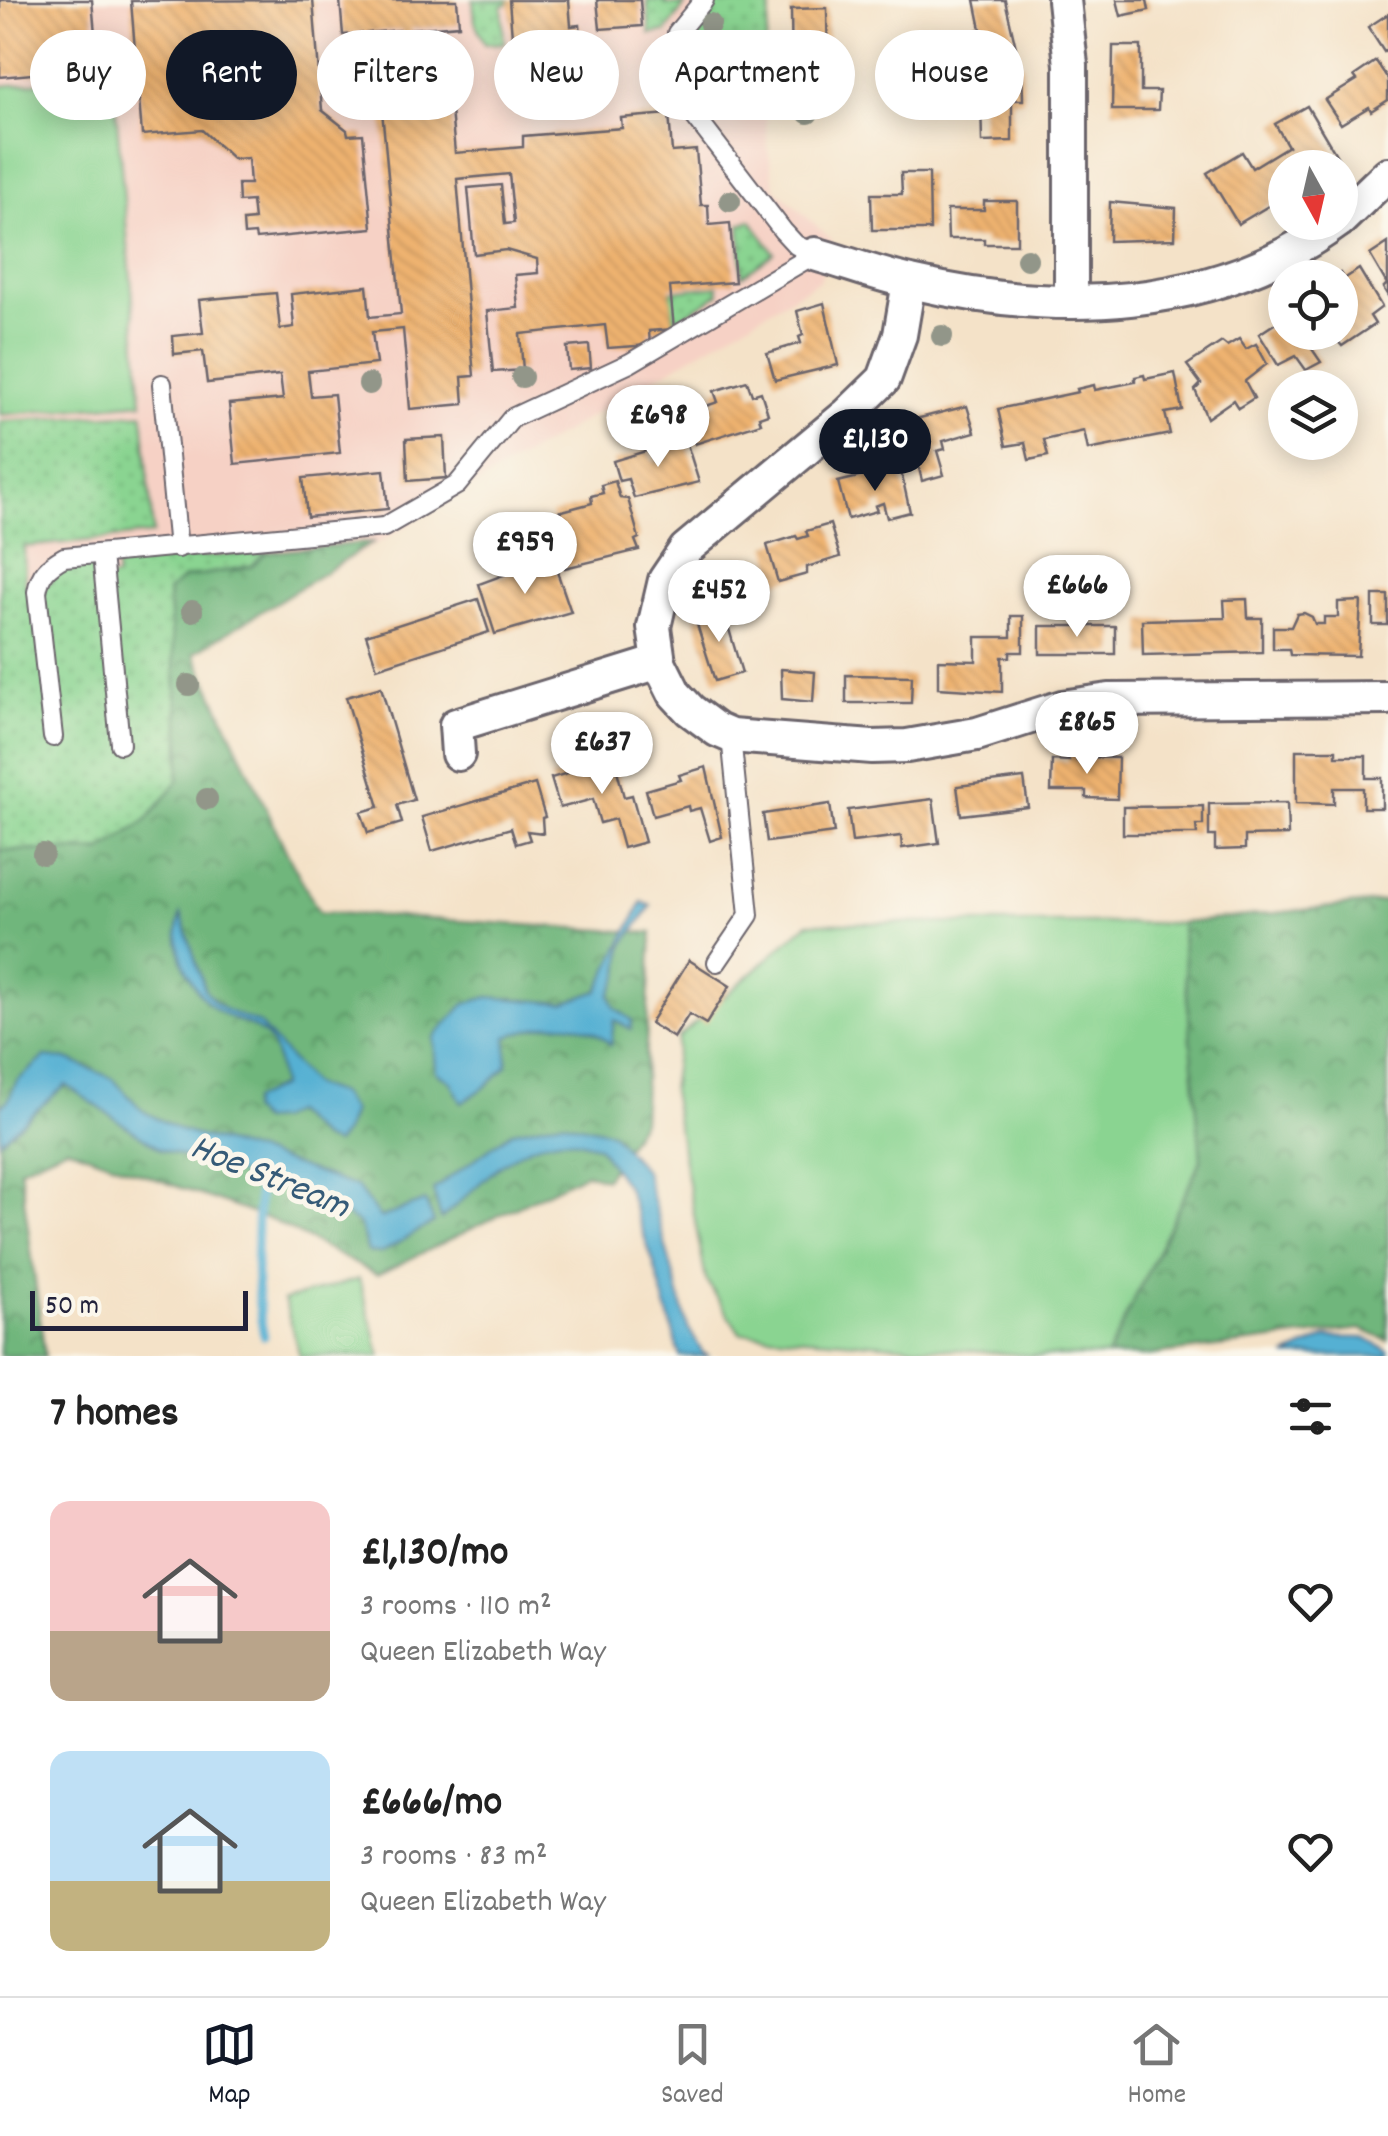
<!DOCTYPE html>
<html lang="en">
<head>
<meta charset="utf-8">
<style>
  body { margin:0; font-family:Dekko,sans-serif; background:#f6f6f6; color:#222; height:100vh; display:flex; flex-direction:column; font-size:38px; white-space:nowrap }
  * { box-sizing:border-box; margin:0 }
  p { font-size:32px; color:#767676 }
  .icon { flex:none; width:55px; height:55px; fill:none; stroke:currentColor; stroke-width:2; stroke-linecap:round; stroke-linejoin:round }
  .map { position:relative; height:1356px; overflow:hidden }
  .panel { display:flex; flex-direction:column; background:#fff; flex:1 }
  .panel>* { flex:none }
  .guide { position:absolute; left:30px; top:30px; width:1330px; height:90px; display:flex; gap:20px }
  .needle { width:65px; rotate:172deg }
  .buttons { position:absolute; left:1268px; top:150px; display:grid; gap:20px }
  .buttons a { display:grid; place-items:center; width:90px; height:90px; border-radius:50%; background:#fff; box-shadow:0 5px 25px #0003; font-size:50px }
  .scale { position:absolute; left:30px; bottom:25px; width:218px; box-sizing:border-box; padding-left:10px; border:5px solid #22223b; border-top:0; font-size:28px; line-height:35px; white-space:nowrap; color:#22223b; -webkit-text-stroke:8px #fbf7ec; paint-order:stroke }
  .price { position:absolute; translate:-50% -85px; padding:0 22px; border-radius:35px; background:#fff; color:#222; font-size:32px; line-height:65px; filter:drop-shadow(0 2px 5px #0008) }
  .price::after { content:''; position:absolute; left:50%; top:60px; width:30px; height:22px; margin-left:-15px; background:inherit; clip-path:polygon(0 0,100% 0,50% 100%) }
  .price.on { background:#111827; color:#fff }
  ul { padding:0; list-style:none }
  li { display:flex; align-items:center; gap:30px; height:250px; padding:0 50px }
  li span { display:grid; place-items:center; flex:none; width:280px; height:200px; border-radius:20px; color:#555 }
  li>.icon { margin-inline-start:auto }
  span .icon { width:120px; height:120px; fill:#fffc; stroke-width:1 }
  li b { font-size:42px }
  h2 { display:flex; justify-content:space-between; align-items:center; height:120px; padding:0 50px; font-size:42px }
  .tag { padding:0 35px; border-radius:45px; background:#fff; box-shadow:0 5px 25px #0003; font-size:35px; line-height:90px }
  .tag.on { background:#111827; color:#fff }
  .dock { display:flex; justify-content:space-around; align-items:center; height:140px; border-top:2px solid #e0e0e0; background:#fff; font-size:28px; color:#767676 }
  .dock a { display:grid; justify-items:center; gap:5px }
  .dock .on { color:#111827 }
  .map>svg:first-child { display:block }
  .built { fill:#f6d1c5 }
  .grass { fill:url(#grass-dots); stroke:#567b66; stroke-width:2.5 }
  .forest { fill:url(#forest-crowns); stroke:#486c5b; stroke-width:2.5 }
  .pitch { fill:#8ad491; stroke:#567b66; stroke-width:2.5 }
  .water { fill:#55b0d3; stroke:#3c6987; stroke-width:2.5 }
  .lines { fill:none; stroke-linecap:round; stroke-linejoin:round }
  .stream { stroke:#55b0d3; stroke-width:9 }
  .building { fill:url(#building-back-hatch) }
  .lane-casing { stroke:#6c656c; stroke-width:22 }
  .street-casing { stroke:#6c656c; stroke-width:38 }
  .lane { stroke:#fff; stroke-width:18 }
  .street { stroke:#fff; stroke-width:32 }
  .tree { fill:#929689 }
  .labels { text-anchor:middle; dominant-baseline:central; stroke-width:10; stroke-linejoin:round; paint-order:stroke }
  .water-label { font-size:38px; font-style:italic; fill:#365b78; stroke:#fbf7ec }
</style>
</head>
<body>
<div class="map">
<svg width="1388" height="1356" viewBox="0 0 1388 1356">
  <defs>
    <pattern id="grass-dots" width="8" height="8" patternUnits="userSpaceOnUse" patternTransform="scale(2.5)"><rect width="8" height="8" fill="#8ad491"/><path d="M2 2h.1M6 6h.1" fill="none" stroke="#77b67e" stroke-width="1.8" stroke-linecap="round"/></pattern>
    <pattern id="forest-crowns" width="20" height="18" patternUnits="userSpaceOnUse" patternTransform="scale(2.5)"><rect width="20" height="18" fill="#6fb67b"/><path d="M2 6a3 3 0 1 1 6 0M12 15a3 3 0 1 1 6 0" fill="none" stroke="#5b9466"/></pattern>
    <pattern id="building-back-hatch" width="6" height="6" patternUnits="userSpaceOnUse" patternTransform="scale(2.5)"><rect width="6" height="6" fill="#eeb270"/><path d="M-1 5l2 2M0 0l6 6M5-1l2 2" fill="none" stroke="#cc9962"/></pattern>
  </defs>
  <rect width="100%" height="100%" fill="#fbf7ec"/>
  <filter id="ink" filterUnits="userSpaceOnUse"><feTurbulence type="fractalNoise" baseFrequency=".01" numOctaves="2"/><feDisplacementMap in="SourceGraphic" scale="20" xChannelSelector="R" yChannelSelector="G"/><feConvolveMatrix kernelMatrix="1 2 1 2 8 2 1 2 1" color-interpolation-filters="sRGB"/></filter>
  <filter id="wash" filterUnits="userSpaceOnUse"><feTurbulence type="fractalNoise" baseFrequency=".0048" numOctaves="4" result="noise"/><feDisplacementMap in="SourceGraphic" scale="40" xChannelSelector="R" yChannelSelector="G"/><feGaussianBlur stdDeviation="2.25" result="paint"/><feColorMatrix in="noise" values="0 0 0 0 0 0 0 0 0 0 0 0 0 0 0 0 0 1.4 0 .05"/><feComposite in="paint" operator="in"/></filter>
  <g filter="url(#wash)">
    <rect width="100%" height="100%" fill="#f4e2c8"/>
    <!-- built -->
    <path class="built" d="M0,0H749V5H771L764,56L765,92L767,144L775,188L832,240L820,280L194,652L230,730L0,876Z"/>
    <!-- grass -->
    <g class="grass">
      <path d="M473,0H509V3L502,6L504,43L485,44L475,22Z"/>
      <path d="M647,0H666V4L685,5L666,32L650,34Z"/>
      <path d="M717,3L771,5L764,56L747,57L746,66L724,69L723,110H703L678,79C682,46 682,18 717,3Z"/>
      <path d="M751,220L774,253L742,276L740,224Z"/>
      <path d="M718,286L719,294L673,322L670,291Z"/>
      <path d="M143,413L153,534L24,547L25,586L52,582V569L93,565L97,579L116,577L117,563L267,552L252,566L185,578L179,780L147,820L102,851L0,850V421Z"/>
    </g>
    <!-- forest -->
    <g class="forest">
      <path d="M374,542L194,653L287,853L319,912L652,933L642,1121L605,1179L586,1173L377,1275L271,1220L67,1147L20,1168L45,1356H0V850L102,851L147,820L178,781L181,747L168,591L184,578L252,566L267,552Z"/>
      <path d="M1388,901V1341L1361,1329L1143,1356H1107L1201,1160L1181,923Z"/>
    </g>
    <!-- pitch -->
    <g class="pitch">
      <path d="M113,76L142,402L0,415V86Z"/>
      <path d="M808,923H1181L1201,1160L1107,1356H1039L740,1333L706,1280L671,1091L678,1038Z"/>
      <path d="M359,1279L381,1356H300L284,1300Z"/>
    </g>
    <!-- water -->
    <g class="water">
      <path d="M642,902L651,906L623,946L620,974L610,996L615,1008L632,1020L631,1029L614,1020L611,1045C580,1014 544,1023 507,1037V1066L485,1087L462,1103L451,1082L436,1072L434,1038L465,1004L488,997L564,1003L598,991Z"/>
      <path d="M181,914L205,990L215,1002L226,1010L259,1024L313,1085L340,1094L352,1111L345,1131L335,1144L323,1140L292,1112L278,1120L261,1121L250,1111L252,1100L281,1086C278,1070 277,1046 265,1035C251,1023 231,1020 217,1010C190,990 170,946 181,914Z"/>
      <path d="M45,1057L67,1059L112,1078L143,1111L182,1131L260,1153L357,1187L380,1218L425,1201L434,1222L381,1253L368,1252L359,1224L321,1200L160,1149L66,1085L0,1141V1107L8,1100L17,1081Z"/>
      <path d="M561,1121L611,1132L645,1171L688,1327L703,1353L709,1356H680L653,1261L627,1188L598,1146C586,1144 570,1137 559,1139C510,1145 476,1189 441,1219L433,1190L513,1131Z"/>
      <path d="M1327,1337L1365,1338L1388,1351V1356H1286Z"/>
    </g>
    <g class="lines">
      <!-- stream -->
      <path class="stream" d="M259,1180C257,1235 252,1281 264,1336"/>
    </g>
    <g id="blocks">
      <!-- building -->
      <g class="building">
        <path d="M0,0H92L98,68L0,77Z"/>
        <path d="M313,0L322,110L347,130L348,135L363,134L372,228L256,239L255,234L244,235L243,221L254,220L252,201L239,202L238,184H250L248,158L233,159L202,130L142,135L131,1Z"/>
        <path d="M340,0H457L459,25L411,29L413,53L434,51L436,68L447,67L455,153L523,147V136L622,128L621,118L669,114L672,152L696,150L701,205H708L709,225L730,223L735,282L670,287L674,329L649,331L650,345L608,348L605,325L520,334L523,370L493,372L487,311L518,308L515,275L538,273L537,259L506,250L474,254L468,188L501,185L505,224L514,223L509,174L457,179L474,376L462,377L464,404L410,409L403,329L372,332L376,364L308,371L311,396L334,394L340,453L235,464L229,404L283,399L280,375L207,383L203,351L174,354L173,336L203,333L199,300L276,293L280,329L294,327L291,294L367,286L370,317L401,314L380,89H386L383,55L403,54L401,30L343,35Z"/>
        <path d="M509,0H569L571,26L580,25L582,46L571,47L574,76L504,82L502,61H514Z"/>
        <path d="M597,0H640L642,26L600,29Z"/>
        <path d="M975,0H1005L1017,52L986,59L985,54L968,58L963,33L981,29Z"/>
        <path d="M1117,0H1147L1149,10L1121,16Z"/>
        <path d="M827,8L828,79L792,80L791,9Z"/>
        <path d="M1388,14V49L1384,52L1368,27Z"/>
        <path d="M1113,46H1141V91H1159L1158,110H1112Z"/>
        <path d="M764,56L765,92L732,93V66H746V57Z"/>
        <path d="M1376,61L1388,79V100L1371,111L1369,107L1341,124L1325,100L1357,80L1354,76Z"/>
        <path d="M964,63H1022L1023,100H1012V141L982,142L981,99H964Z"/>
        <path d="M1307,106L1341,163L1333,168H1285V196L1238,224L1207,173L1242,152L1252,168L1288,146L1275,124Z"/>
        <path d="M901,173H929L930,230H872L871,194H902Z"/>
        <path d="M984,201H1017V244H984V239H948L947,210H984Z"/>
        <path d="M1110,202L1176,208L1175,239L1109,241Z"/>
        <path d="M1388,243V296L1383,288L1387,284L1370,255Z"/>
        <path d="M1359,269L1382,307L1370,316L1375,324L1342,346L1330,332H1340V278H1333L1340,273L1344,279Z"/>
        <path d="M824,303L838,365L775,380L767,353L801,343L799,337L803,335L797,311Z"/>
        <path d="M1285,317V332H1329L1310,346L1321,362L1306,370L1296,356L1278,365L1259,334Z"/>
        <path d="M1239,339L1246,349L1256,344L1267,364L1245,381L1254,398L1238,408L1233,400L1207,418L1195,390L1201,384L1187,365L1222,342L1227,346Z"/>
        <path d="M589,345L591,368L569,370L567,347Z"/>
        <path d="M1175,373L1182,410L1165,413L1170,434L1088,450L1084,431L1044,440L1048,456L1029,460L1025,443L1006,446L998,409L1078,392L1077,389L1094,385L1095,390L1135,382V377L1144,375L1145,379Z"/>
        <path d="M747,381L752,395L761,392L768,414L759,417L761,423L695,444L685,413L718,402L714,391Z"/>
        <path d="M967,406L975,432L943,441L945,449L937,451L944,475L922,481L908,421Z"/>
        <path d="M444,437L446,478L408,481L406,439Z"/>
        <path d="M686,441L699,482L634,498L628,479L619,481L613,461L649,450L653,461L658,459L655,451Z"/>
        <path d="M900,467L910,512L887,518L883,503L875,506L877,511L848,519L838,482Z"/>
        <path d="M384,470L388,509L307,517L303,478Z"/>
        <path d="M615,481L620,498L628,499L639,538L635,540L639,550L565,568L551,514L592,503L591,496L603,493L601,485Z"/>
        <path d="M830,524L840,557L807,567V574L778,582L767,545L796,536L798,539L808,536L806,531Z"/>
        <path d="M552,557L571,612L495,634L479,584Z"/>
        <rect x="1373" y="595" width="15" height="30"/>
        <path d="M478,599L489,632L377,668L366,635Z"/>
        <path d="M1247,599L1248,618H1262V652L1143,655L1142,620L1225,618L1224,600Z"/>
        <path d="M1361,601L1358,656L1290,655L1289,649H1273V627H1291L1297,614L1304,613L1312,617L1315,624H1324V617H1338V602Z"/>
        <path d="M723,609L742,673L715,681L695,618Z"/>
        <path d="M1011,616H1023V652H1010V657H1002V692L938,688V660L976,661V637H1011Z"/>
        <rect x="1040" y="626" width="75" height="28"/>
        <path d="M781,669L815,672L813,702L782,699Z"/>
        <path d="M846,675L912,676L911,703H846Z"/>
        <path d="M381,687L414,800L397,805L402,823L368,833L361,812L379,807L346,697Z"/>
        <path d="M1296,750H1336V756H1366V778H1382V808H1363V788H1334V804L1296,803Z"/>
        <path d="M613,755L624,797L632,795L645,842L623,848L615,819L600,823L593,799L560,808L551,778L588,767L587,763Z"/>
        <path d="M1067,755H1077V761L1089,762V757L1118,758L1117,799L1086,798V791H1051L1052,760L1069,761Z"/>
        <path d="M706,767L722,837L710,841L700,808L689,811L688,806L653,816L646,790L681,780L679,775Z"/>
        <path d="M1024,778L1028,807L961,815L957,786Z"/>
        <path d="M535,784L545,817L542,818L543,833L527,831L530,840L516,844L511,828L432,851L422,817Z"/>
        <path d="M933,799L939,843L902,848L901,836L852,842L848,810Z"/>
        <path d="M1287,803L1288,835L1245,836V849L1215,850V836H1209V804Z"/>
        <path d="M830,804L834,833L767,842L763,814Z"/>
        <path d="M1203,806V825H1196L1197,834H1123V807Z"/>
        <path d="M689,960L730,986L706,1024L689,1014L674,1038L650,1023Z"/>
      </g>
    </g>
  </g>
  <g filter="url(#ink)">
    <use href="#blocks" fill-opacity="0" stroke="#6c656c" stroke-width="2.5"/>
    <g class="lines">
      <defs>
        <g id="lane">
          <path d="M704,0L677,33L673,88L783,231L796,245L815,254"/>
          <path d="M162,384L178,548"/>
          <path d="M102,554L120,744"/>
          <path d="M53,737L37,592C40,573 48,566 64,557L384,527L457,485L512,418L630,363L815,254"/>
          <path d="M717,962L749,915L731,736"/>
        </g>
        <g id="street">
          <path d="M1064,0L1071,65V302"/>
          <path d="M1340,220L1388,174"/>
          <path d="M815,254C847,263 878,275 911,282C1055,316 1213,313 1337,222"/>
          <path d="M909,282L900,335L884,379L848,414L686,549L665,580L654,627L659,662L675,694L690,710L717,730L731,736L872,747L907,746L977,734L1062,707L1109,700L1388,698"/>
          <path d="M458,754L456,725L659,662"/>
        </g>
      </defs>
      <!-- lane casing -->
      <use href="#lane" class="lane-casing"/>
      <!-- street casing -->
      <use href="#street" class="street-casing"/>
      <!-- lane -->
      <use href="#lane" class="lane"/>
      <!-- street -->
      <use href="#street" class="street"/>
    </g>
    <!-- trees -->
    <g class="tree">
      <circle cx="710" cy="24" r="11"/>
      <circle cx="692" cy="53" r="11"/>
      <circle cx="450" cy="55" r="11"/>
      <circle cx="808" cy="113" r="11"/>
      <circle cx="730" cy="201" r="11"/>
      <circle cx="1027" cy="259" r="11"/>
      <circle cx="942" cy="336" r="11"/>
      <circle cx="522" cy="377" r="11"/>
      <circle cx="369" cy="384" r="11"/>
      <circle cx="192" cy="611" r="11"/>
      <circle cx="189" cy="685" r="11"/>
      <circle cx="207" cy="799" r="11"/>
      <circle cx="43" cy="854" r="11"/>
    </g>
  </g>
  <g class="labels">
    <!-- water labels -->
    <g class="water-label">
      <text transform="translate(269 1179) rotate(22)">Hoe Stream</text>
    </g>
  </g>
</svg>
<div class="buttons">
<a><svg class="needle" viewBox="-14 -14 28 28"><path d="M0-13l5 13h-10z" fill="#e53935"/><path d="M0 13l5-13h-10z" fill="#767676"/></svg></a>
<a><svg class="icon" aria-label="locate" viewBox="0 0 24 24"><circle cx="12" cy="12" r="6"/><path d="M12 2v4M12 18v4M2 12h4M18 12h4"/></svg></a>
<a><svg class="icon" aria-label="layers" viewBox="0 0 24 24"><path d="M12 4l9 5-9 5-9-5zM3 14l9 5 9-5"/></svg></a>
</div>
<div class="scale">50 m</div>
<b class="price" style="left:658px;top:470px">£698</b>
<b class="price on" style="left:875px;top:494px">£1,130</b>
<b class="price" style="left:525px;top:597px">£959</b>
<b class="price" style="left:1077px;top:640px">£666</b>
<b class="price" style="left:719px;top:645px">£452</b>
<b class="price" style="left:1087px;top:777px">£865</b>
<b class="price" style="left:602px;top:797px">£637</b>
<div class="guide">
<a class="tag">Buy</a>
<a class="tag on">Rent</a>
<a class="tag">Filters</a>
<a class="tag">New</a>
<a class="tag">Apartment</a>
<a class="tag">House</a>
</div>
</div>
<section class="panel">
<h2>7 homes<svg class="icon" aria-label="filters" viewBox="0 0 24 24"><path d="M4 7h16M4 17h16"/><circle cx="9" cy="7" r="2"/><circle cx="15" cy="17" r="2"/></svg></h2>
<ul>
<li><span style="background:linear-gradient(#f6c9c9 65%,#b9a48a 0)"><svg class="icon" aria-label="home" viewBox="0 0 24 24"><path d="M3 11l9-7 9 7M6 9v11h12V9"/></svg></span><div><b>£1,130/mo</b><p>3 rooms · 110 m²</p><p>Queen Elizabeth Way</p></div><svg class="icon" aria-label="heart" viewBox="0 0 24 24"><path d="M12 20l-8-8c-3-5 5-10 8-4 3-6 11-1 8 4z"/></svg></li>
<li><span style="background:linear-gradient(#bfe0f5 65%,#c2b280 0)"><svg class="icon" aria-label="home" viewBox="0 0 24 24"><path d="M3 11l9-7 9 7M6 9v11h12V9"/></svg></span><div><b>£666/mo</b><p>3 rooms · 83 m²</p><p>Queen Elizabeth Way</p></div><svg class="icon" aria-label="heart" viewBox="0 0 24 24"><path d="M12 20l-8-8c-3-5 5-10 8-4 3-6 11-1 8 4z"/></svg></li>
</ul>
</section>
<nav class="dock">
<a class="on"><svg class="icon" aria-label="map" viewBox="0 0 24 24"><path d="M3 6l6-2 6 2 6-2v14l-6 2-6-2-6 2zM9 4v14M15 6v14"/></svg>Map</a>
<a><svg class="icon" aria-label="saved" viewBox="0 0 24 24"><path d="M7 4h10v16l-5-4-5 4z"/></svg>Saved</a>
<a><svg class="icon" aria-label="home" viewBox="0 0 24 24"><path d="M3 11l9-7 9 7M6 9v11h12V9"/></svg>Home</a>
</nav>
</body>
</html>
